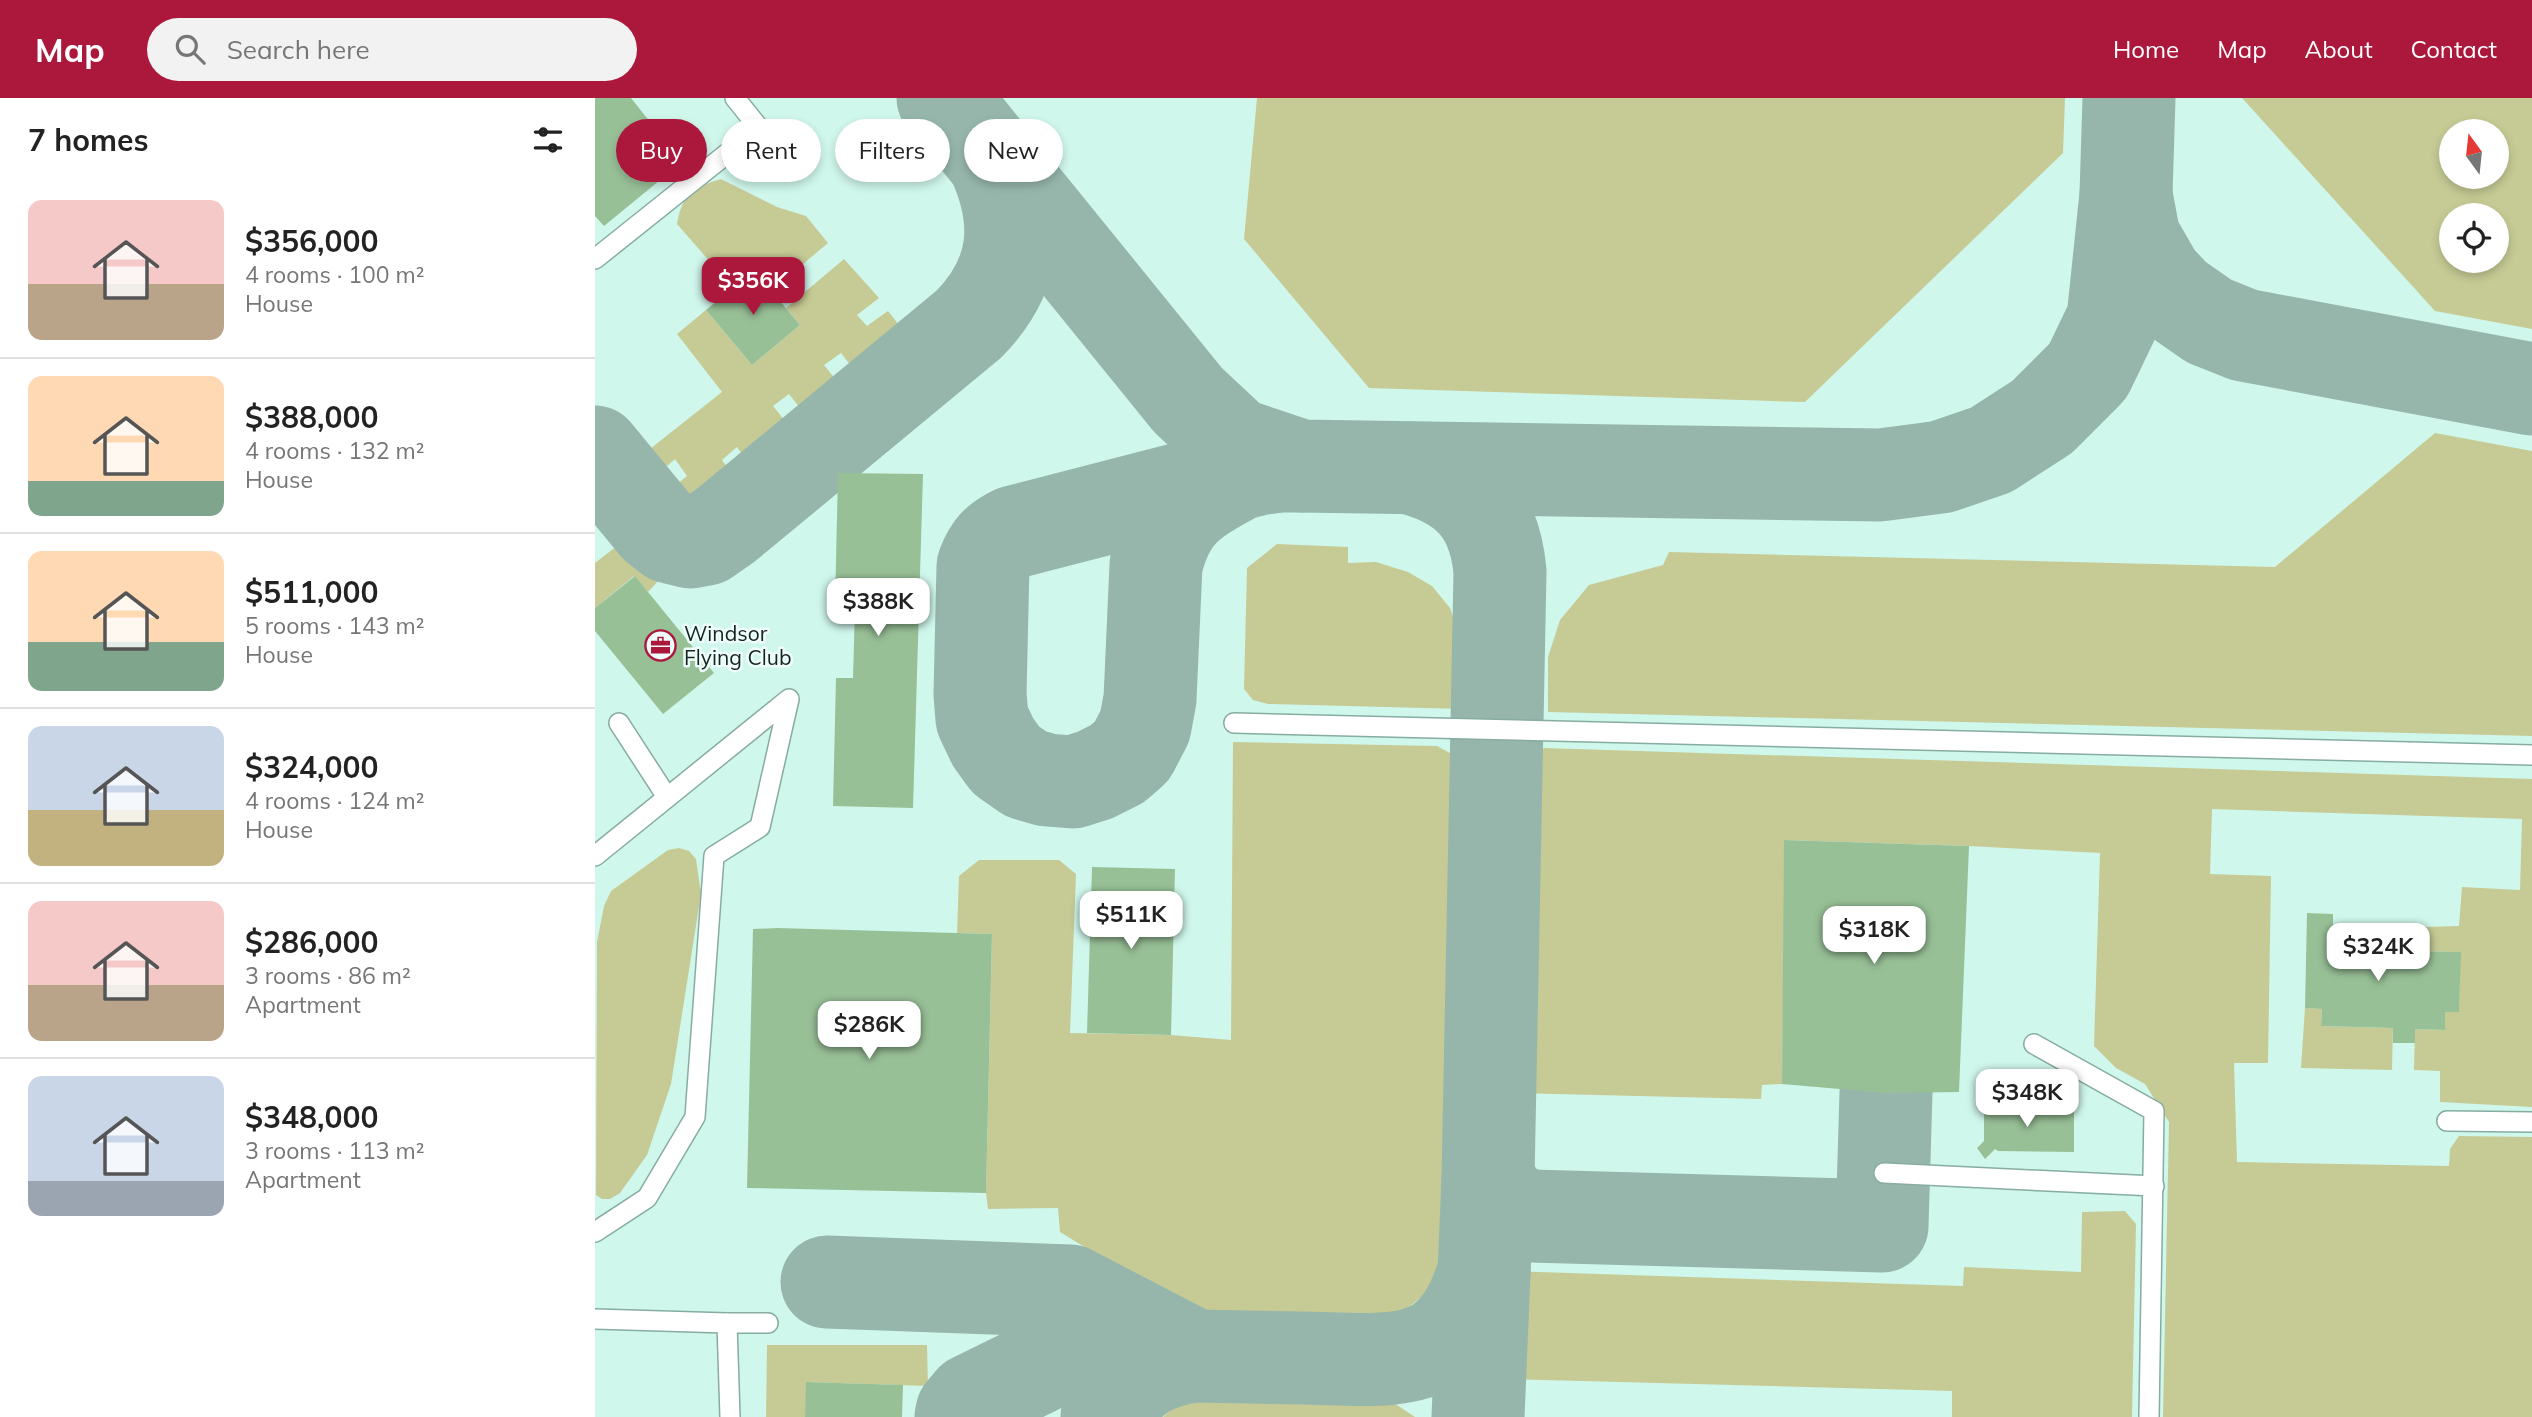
<!DOCTYPE html>
<html lang="en">
<head>
<meta charset="utf-8">
<style>
  body { margin:0; font-family:Mulish,sans-serif; background:#f2f2f2; color:#222; height:100vh; display:flex; flex-direction:column; font-size:26px; white-space:nowrap }
  * { box-sizing:border-box; margin:0 }
  p { font-size:23px; color:#767676 }
  .icon { flex:none; width:38px; height:38px; fill:none; stroke:currentColor; stroke-width:2; stroke-linecap:round; stroke-linejoin:round }
  .map { position:relative; flex:1; overflow:hidden }
  .sheet { display:flex; flex-direction:column; background:#fff; width:595px }
  .sheet>* { flex:none }
  .top-card { position:absolute; left:21px; top:21px; width:665px; height:63px; display:flex; gap:14px }
  .needle { width:46px; rotate:345deg }
  .tools { position:absolute; left:1844px; top:21px; display:grid; gap:14px }
  .tools a { display:grid; place-items:center; width:70px; height:70px; border-radius:50%; background:#fff; box-shadow:0 4px 10px #0003; font-size:35px }
  .price { position:absolute; translate:-50% -60px; padding:0 16px; border-radius:14px; background:#fff; color:#222; font-size:23px; line-height:46px; filter:drop-shadow(0 2px 4px #0008) }
  .price::after { content:''; position:absolute; left:50%; top:42px; width:21px; height:16px; margin-left:-10px; background:inherit; clip-path:polygon(0 0,100% 0,50% 100%) }
  .price.on { background:#ac173c; color:#fff }
  ul { padding:0; list-style:none }
  li { display:flex; align-items:center; gap:21px; height:175px; padding:0 28px }
  li+li { border-top:2px solid #e0e0e0 }
  li span { display:grid; place-items:center; flex:none; width:196px; height:140px; border-radius:14px; color:#555 }
  li>.icon { margin-inline-start:auto }
  span .icon { width:84px; height:84px; fill:#fffc; stroke-width:1 }
  li b { font-size:30px }
  h2 { display:flex; justify-content:space-between; align-items:center; height:84px; padding:0 28px; font-size:30px }
  .pill { padding:0 24px; border-radius:32px; background:#fff; box-shadow:0 4px 10px #0003; font-size:24px; line-height:63px }
  .pill.on { background:#ac173c; color:#fff }
  header { display:flex; align-items:center; gap:42px; box-sizing:border-box; height:98px; padding:0 35px; background:#ac173c; color:#fff }
  header strong { font-size:33px }
  nav { display:flex; gap:38px; margin-inline-start:auto; font-size:24px }
  .search { width:490px; height:63px; background:#f2f2f2; display:flex; align-items:center; gap:18px; box-sizing:border-box; padding:0 24px; border-radius:38px; color:#767676; font-size:26px }
  main { display:flex; flex:1; min-height:0 }
  .map>svg:first-child { display:block }
  .green { fill:#c6cb95; fill-rule:evenodd }
  .lines { fill:none; stroke-linecap:round; stroke-linejoin:round }
  .taxiway { stroke:#96b6ac; stroke-width:93 }
  .building { fill:#98c097 }
  .service-casing { stroke:#87aca2; stroke-width:22 }
  .service { stroke:#fff; stroke-width:19 }
  .labels { text-anchor:middle; dominant-baseline:central; stroke-width:5; stroke-linejoin:round; paint-order:stroke }
  .poi-label { font-size:21px; fill:#162521; stroke:#effefa; text-anchor:start }
</style>
</head>
<body>
<header>
<strong>Map</strong>
<div class="search"><svg class="icon" aria-label="search" viewBox="0 0 24 24"><circle cx="10" cy="10" r="6"/><path d="M15 15l6 6"/></svg>Search here</div>
<nav><a>Home</a><a>Map</a><a>About</a><a>Contact</a></nav>
</header>
<main>
<section class="sheet">
<h2>7 homes<svg class="icon" aria-label="filters" viewBox="0 0 24 24"><path d="M4 7h16M4 17h16"/><circle cx="9" cy="7" r="2"/><circle cx="15" cy="17" r="2"/></svg></h2>
<ul>
<li><span style="background:linear-gradient(#f6c9c9 60%,#b9a48a 0)"><svg class="icon" aria-label="home" viewBox="0 0 24 24"><path d="M3 11l9-7 9 7M6 9v11h12V9"/></svg></span><div><b>$356,000</b><p>4 rooms · 100 m²</p><p>House</p></div></li>
<li><span style="background:linear-gradient(#ffd9b3 75%,#7fa58c 0)"><svg class="icon" aria-label="home" viewBox="0 0 24 24"><path d="M3 11l9-7 9 7M6 9v11h12V9"/></svg></span><div><b>$388,000</b><p>4 rooms · 132 m²</p><p>House</p></div></li>
<li><span style="background:linear-gradient(#ffd9b3 65%,#7fa58c 0)"><svg class="icon" aria-label="home" viewBox="0 0 24 24"><path d="M3 11l9-7 9 7M6 9v11h12V9"/></svg></span><div><b>$511,000</b><p>5 rooms · 143 m²</p><p>House</p></div></li>
<li><span style="background:linear-gradient(#c9d6e8 60%,#c2b280 0)"><svg class="icon" aria-label="home" viewBox="0 0 24 24"><path d="M3 11l9-7 9 7M6 9v11h12V9"/></svg></span><div><b>$324,000</b><p>4 rooms · 124 m²</p><p>House</p></div></li>
<li><span style="background:linear-gradient(#f6c9c9 60%,#b9a48a 0)"><svg class="icon" aria-label="home" viewBox="0 0 24 24"><path d="M3 11l9-7 9 7M6 9v11h12V9"/></svg></span><div><b>$286,000</b><p>3 rooms · 86 m²</p><p>Apartment</p></div></li>
<li><span style="background:linear-gradient(#c9d6e8 75%,#9aa5b1 0)"><svg class="icon" aria-label="home" viewBox="0 0 24 24"><path d="M3 11l9-7 9 7M6 9v11h12V9"/></svg></span><div><b>$348,000</b><p>3 rooms · 113 m²</p><p>Apartment</p></div></li>
</ul>
</section>
<div class="map">
<svg width="1937" height="1319" viewBox="0 0 1937 1319">
  <rect width="100%" height="100%" fill="#d0f7ec"/>
  <!-- green -->
  <g class="green">
    <path d="M662,0H1470L1468,55L1210,304L774,290L649,141Z"/>
    <path d="M1647,0H1937V231L1840,213ZM1857,33H1902V79H1857ZM1857,117H1902V163H1857Z"/>
    <path d="M126,81L182,109L211,118L233,145L177,192L159,172L138,190L82,126C87,97 98,89 126,81Z"/>
    <path d="M249,161L284,200L262,217L272,228L293,213L318,245L313,257L283,284L266,281L246,255L229,267L258,303L229,325L213,320L194,296L178,308L207,344L172,372L156,369L142,349L127,362L148,391C124,411 100,430 70,411L76,391L92,378L80,361L48,389L31,370L127,294L82,236L111,212L157,267L205,227L191,210Z"/>
    <path d="M1840,335L1937,353V638L953,614V559L965,522L994,487L1068,467L1074,454L1680,469Z"/>
    <path d="M57,445C83,460 69,478 53,494L39,478L0,510V465L18,451Z"/>
    <path d="M682,446L753,449V465L781,464L813,474L837,488L855,510L866,541L871,566L868,611L673,606L658,602L649,591L652,470Z"/>
    <path d="M638,644L842,648L866,661L873,677L861,1124L851,1165L830,1196L803,1218L770,1231L625,1232L465,1134L463,1110L393,1111L391,1095L397,836L362,835L364,778L384,762H464L481,776L475,935L576,937L636,942Z"/>
    <path d="M949,650L1937,681V1009L1845,1004V973L1819,972L1820,931L1849,932L1850,914L1864,913L1865,854L1761,852L1762,831L1864,828L1867,789L1925,792L1927,721L1617,711L1615,776L1676,778L1673,965H1639L1642,1064L1854,1068L1855,1051L1864,1038L1937,1039V1319H1568L1574,1024L1550,986L1521,970L1499,948L1505,755L1374,748L1190,742L1187,986L1167,987L1166,1001L919,995L927,677Z"/>
    <path d="M84,750L94,753L101,761L106,796L76,986L52,1057L25,1095L15,1101H7L1,1097L2,844L9,808L16,793L73,752Z"/>
    <path d="M1710,910L1727,911L1726,928L1798,930L1797,972L1706,970Z"/>
    <path d="M1530,1113L1541,1126L1537,1319H1357V1293L912,1281L913,1173L1368,1188L1369,1169L1486,1174L1487,1114Z"/>
    <path d="M172,1247H332L333,1288L212,1284L210,1319H171Z"/>
    <path d="M620,1286L755,1287L787,1297L820,1319H568L595,1295Z"/>
  </g>
  <g class="lines">
    <!-- taxiway -->
    <g class="taxiway">
      <path d="M348,0L593,302L640,346L706,368L1285,377L1346,369L1396,352L1447,319L1493,273L1518,221L1531,97L1534,0"/>
      <path d="M1531,97L1539,140L1562,180L1581,200L1614,223L1649,237L1937,291"/>
      <path d="M0,354L61,428L75,439L95,444L111,441L131,427L374,226C423,176 426,122 398,61"/>
      <path d="M816,370C872,385 900,415 905,474L893,1081L883,1319"/>
      <path d="M642,377C596,402 574,414 561,467L555,601L550,628L537,653L522,666L500,677L478,684L452,682L431,676L411,662L398,644L387,621L385,596L388,468C395,450 402,442 419,434L663,371L686,368H706"/>
      <path d="M893,1081C906,1102 910,1111 936,1118L1287,1128L1291,995"/>
      <path d="M232,1184L475,1193L600,1258"/>
      <path d="M366,1319L367,1314L377,1302L463,1260"/>
      <path d="M512,1319C531,1279 557,1264 600,1258C636,1259 671,1259 707,1260C748,1260 809,1269 844,1245C869,1228 881,1200 889,1173"/>
    </g>
  </g>
  <!-- building -->
  <g class="building">
    <path d="M0,0H36L67,39L71,35L92,60L9,128L0,118Z"/>
    <path d="M159,172L205,227L157,267L111,212Z"/>
    <path d="M243,375L328,376L318,710L238,708L241,580H258L260,508L240,507Z"/>
    <path d="M40,478L119,575L68,616L0,533V510Z"/>
    <path d="M1189,742L1374,748L1364,994L1291,995L1187,986Z"/>
    <path d="M497,769L580,771L576,937L492,935Z"/>
    <path d="M1712,815L1738,816V831H1762L1761,852L1866,854L1864,914H1850V932L1820,931V945H1798V930L1726,928L1727,911L1710,910Z"/>
    <path d="M182,830L397,836L391,1095L152,1090L158,831Z"/>
    <path d="M1397,995L1411,997V1009L1479,1010V1054L1403,1053L1400,1051L1390,1061L1382,1050L1389,1043V1008H1397Z"/>
    <path d="M211,1284L308,1287L307,1319H210Z"/>
  </g>
  <g class="lines">
    <defs>
      <g id="service">
        <path d="M0,161L164,30L140,0"/>
        <path d="M24,625L72,699"/>
        <path d="M639,625L1937,657"/>
        <path d="M0,758L194,601L165,729L119,758L100,1019L52,1100L0,1134"/>
        <path d="M1439,946L1559,1013L1554,1319"/>
        <path d="M1852,1023L1937,1024"/>
        <path d="M1289,1075L1559,1088"/>
        <path d="M0,1221L132,1225L135,1319"/>
        <path d="M132,1225H173"/>
      </g>
    </defs>
    <!-- service casing -->
    <use href="#service" class="service-casing"/>
    <!-- service -->
    <use href="#service" class="service"/>
  </g>
  <!-- icons -->
  <defs>
    <symbol id="office-ring" viewBox="-11 -11 22 22"><circle r="9.5" fill="#effefa" stroke="#ac173c" stroke-width="1.5"/><path d="M-6-3h4V-5.5h4V-3h4V5H-6ZM-1-4.5V-3h2v-1.5ZM-6 0V1H6V0Z" fill="#ac173c"/></symbol>
  </defs>
  <g fill-rule="evenodd">
    <use href="#office-ring" x="48" y="530" width="35" height="35"/>
  </g>
  <g class="labels">
    <!-- poi labels -->
    <g class="poi-label">
      <text x="89" y="535">Windsor<tspan x="89" dy="24">Flying Club</tspan></text>
    </g>
  </g>
</svg>
<div class="tools">
<a><svg class="needle" viewBox="-14 -14 28 28"><path d="M0-13l5 13h-10z" fill="#e53935"/><path d="M0 13l5-13h-10z" fill="#767676"/></svg></a>
<a><svg class="icon" aria-label="locate" viewBox="0 0 24 24"><circle cx="12" cy="12" r="6"/><path d="M12 2v4M12 18v4M2 12h4M18 12h4"/></svg></a>
</div>
<b class="price on" style="left:158px;top:219px">$356K</b>
<b class="price" style="left:283px;top:540px">$388K</b>
<b class="price" style="left:536px;top:853px">$511K</b>
<b class="price" style="left:1279px;top:868px">$318K</b>
<b class="price" style="left:1783px;top:885px">$324K</b>
<b class="price" style="left:274px;top:963px">$286K</b>
<b class="price" style="left:1432px;top:1031px">$348K</b>
<div class="top-card">
<a class="pill on">Buy</a>
<a class="pill">Rent</a>
<a class="pill">Filters</a>
<a class="pill">New</a>
</div>
</div>
</main>
</body>
</html>
